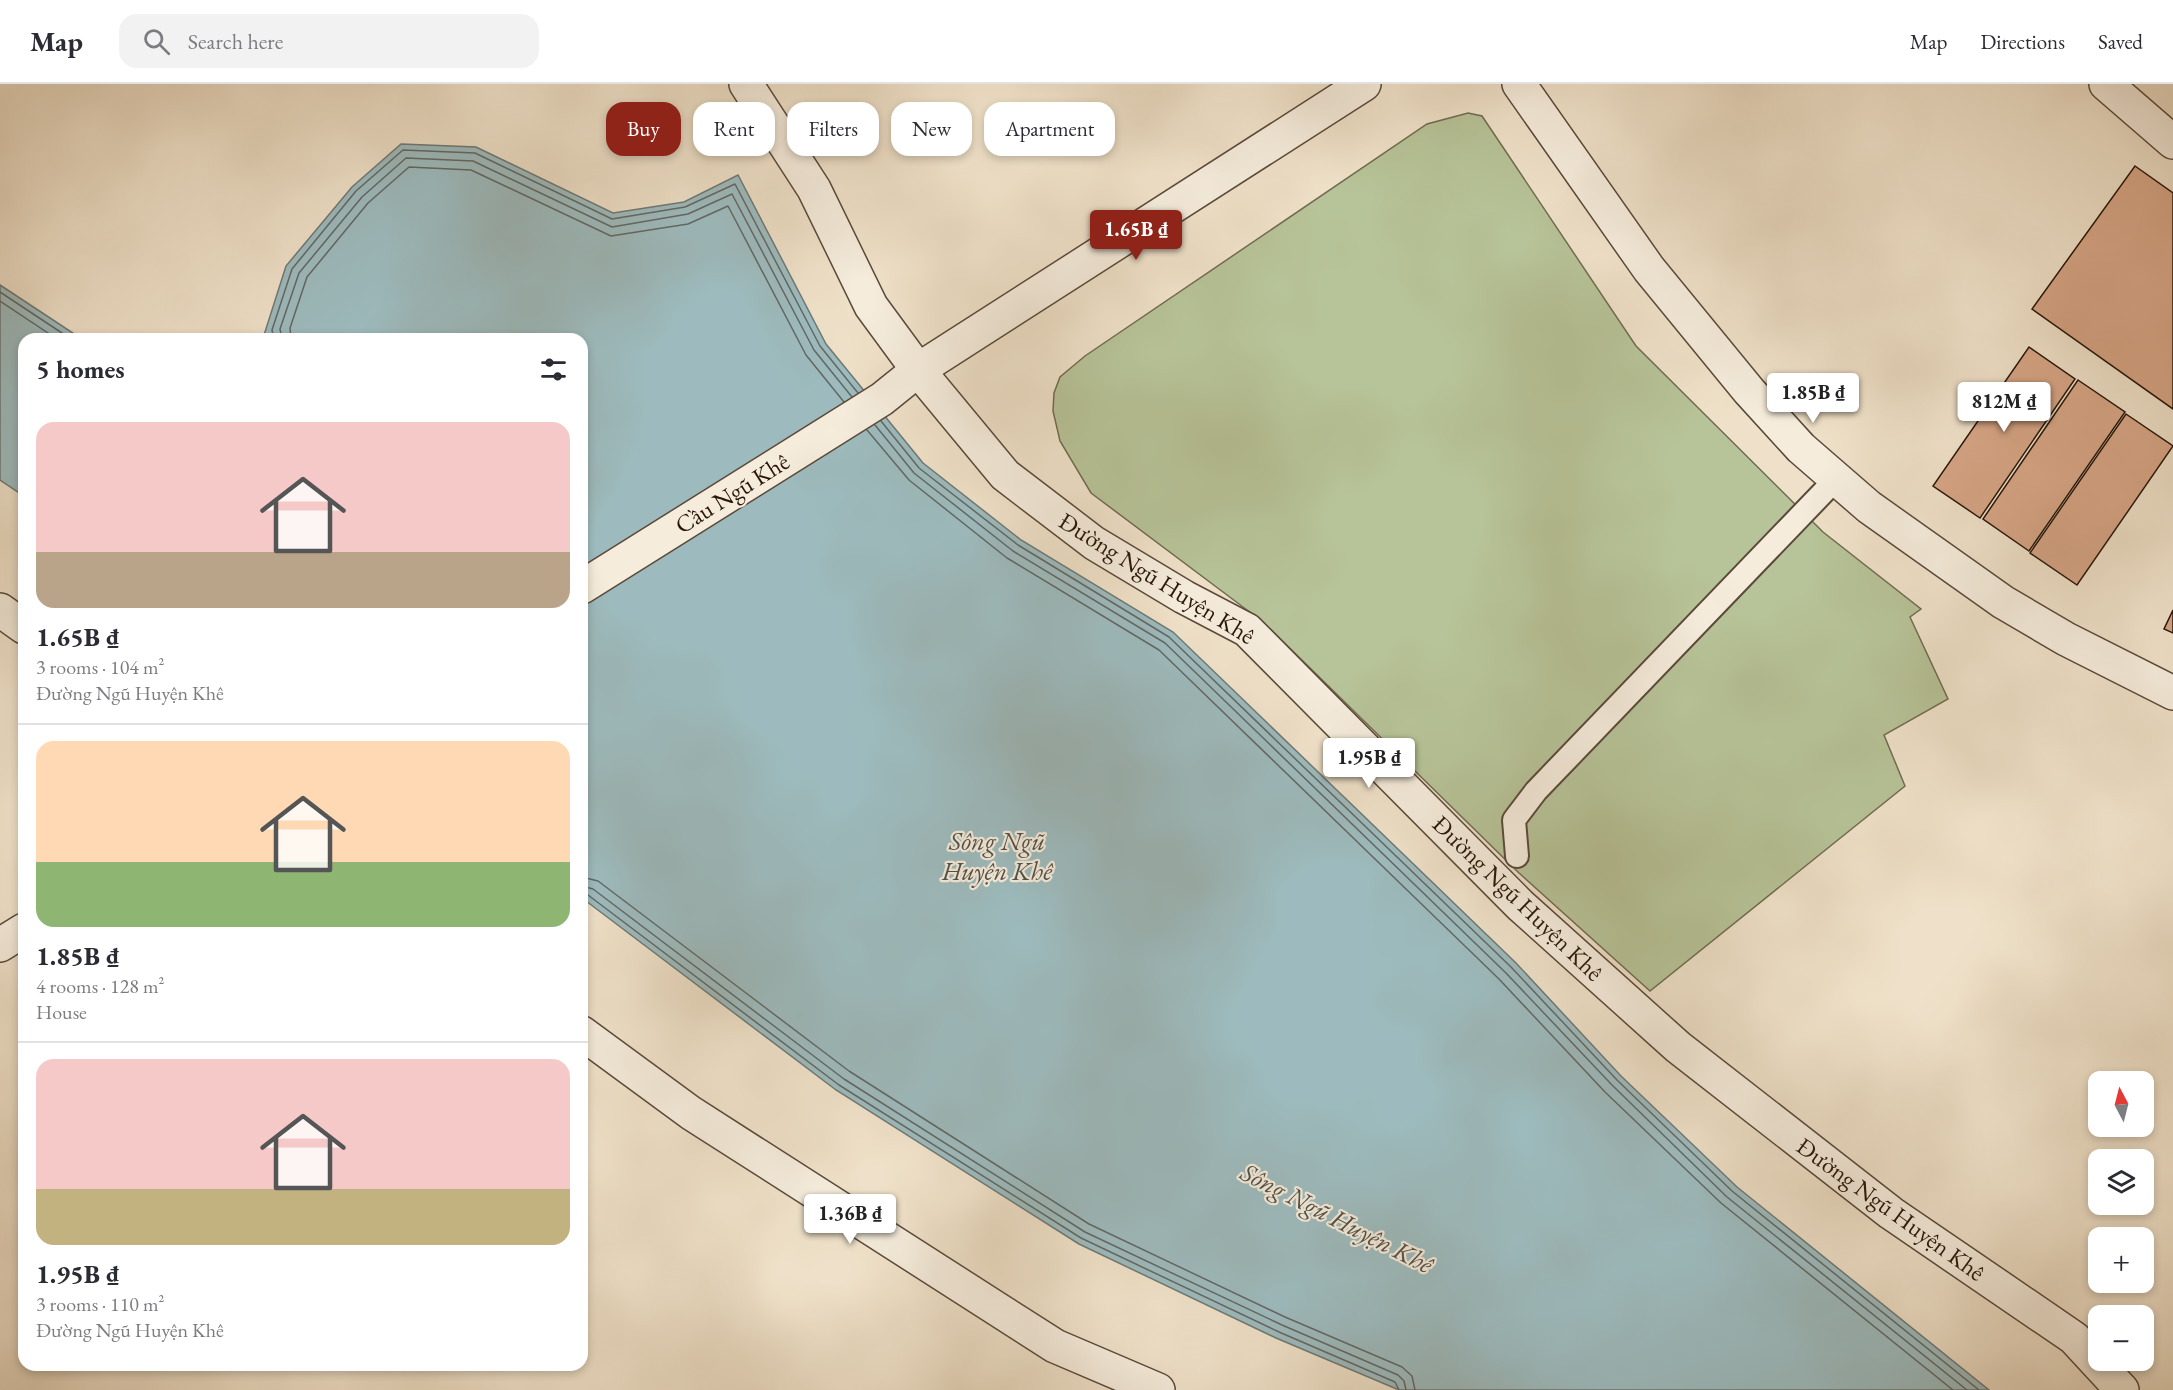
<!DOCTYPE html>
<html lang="en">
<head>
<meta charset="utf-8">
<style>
  body { margin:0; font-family:"EB Garamond",serif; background:#f2f2f3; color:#2b2b33; height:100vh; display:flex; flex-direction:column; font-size:22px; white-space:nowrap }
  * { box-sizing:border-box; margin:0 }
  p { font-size:20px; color:#7c7c81 }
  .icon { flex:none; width:33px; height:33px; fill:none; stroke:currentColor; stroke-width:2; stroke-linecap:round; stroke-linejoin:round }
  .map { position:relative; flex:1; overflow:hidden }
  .details { position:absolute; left:18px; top:249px; width:570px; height:1038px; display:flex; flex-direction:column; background:#fff; border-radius:18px; box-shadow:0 3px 9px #0003 }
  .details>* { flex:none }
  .top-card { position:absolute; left:606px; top:18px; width:570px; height:54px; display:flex; gap:12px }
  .needle { width:39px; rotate:353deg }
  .buttons { position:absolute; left:2088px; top:987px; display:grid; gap:12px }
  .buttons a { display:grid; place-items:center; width:66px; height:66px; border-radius:12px; background:#fff; box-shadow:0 3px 9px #0003; font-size:30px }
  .price { position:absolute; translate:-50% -51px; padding:0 14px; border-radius:6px; background:#fff; color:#222; font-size:20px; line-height:39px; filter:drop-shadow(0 2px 3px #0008) }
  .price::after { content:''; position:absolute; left:50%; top:36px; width:18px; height:14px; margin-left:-9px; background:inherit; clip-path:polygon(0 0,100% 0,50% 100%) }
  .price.selected { background:#8f2418; color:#fff }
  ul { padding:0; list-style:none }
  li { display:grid; align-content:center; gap:12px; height:318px; padding:0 18px }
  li+li { border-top:2px solid #e1e1e2 }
  li span { display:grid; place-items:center; height:186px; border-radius:18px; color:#555 }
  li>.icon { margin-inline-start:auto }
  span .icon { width:108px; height:108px; fill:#fffc; stroke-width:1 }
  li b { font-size:26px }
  h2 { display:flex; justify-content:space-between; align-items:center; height:72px; padding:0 18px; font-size:26px }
  .pill { padding:0 21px; border-radius:18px; background:#fff; box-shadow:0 3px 9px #0003; font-size:21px; line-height:54px }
  .pill.selected { background:#8f2418; color:#fff }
  header { display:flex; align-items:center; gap:36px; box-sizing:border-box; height:84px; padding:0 30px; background:#fff; border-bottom:2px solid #e1e1e2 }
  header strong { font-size:28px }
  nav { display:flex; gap:33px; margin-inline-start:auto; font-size:21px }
  .search { width:420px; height:54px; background:#f2f2f3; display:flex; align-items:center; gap:15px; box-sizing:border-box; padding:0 21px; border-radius:18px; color:#7c7c81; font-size:22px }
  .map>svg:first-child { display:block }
  .green { fill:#b7c398; stroke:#706c51; stroke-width:1.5 }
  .water { fill:#9dbbbe; stroke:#6e7976; stroke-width:1.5 }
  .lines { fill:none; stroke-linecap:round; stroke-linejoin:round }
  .shore { stroke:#626864; stroke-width:1.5 }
  .building { fill:#d6a586; stroke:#28160a; stroke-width:1.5 }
  .service-casing { stroke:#5a493a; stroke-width:26 }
  .minor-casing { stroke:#5a493a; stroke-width:36 }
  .tertiary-casing { stroke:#5a493a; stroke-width:36 }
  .service { stroke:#f5ecdc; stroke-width:22 }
  .minor { stroke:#f5ecdc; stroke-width:33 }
  .tertiary { stroke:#f5ecdc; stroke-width:33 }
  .labels { text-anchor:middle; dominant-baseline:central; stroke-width:4.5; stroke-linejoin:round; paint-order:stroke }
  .street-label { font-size:24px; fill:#28160a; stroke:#f5ecdc }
  .water-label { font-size:26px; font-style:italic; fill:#515049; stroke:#f5ecdc }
</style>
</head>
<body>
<header>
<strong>Map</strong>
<div class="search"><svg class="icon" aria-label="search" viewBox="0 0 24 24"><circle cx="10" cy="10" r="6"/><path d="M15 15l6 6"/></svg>Search here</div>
<nav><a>Map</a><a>Directions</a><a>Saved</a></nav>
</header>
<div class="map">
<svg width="2173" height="1306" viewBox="0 0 2173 1306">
  <rect width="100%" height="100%" fill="#efe1c9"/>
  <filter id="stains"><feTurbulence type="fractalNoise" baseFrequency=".00333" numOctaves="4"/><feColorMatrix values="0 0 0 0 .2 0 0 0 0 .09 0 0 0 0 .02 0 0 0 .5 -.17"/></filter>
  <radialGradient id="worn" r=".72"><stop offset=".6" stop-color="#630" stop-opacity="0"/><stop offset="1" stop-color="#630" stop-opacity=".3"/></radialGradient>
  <!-- green -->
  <path class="green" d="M1468,29L1482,32L1636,262L1823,448L1921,525L1910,533L1948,615L1884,651L1905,702L1650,907L1519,789L1263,538L1091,409L1060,357L1053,327L1054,309L1060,293L1085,272L1427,40Z"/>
  <!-- water -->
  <g class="water">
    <path d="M401,60L476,63L613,129L684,118L738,91L826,260L923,379L1021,456L1173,548L1516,879L1621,992L1737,1103L1989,1306H1399L1276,1254L1079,1160L836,1006L582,814V255H275L264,251L286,182L352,103Z"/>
    <path d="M0,201L82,255H24V412L0,396Z"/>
  </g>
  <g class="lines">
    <!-- shore -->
    <g class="shore">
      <path d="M0,208L71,255"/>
      <path d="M0,217L57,255"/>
      <path d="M274,255L272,246L292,185L356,107L403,66L475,69L612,135L685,123L735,100L820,262L858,309"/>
      <path d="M282,255L280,245L299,189L362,113L406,74L473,77L612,143L688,130L732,110L814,266L852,313"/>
      <path d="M291,255L290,244L307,193L368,119L409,83L471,86L611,152L688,140L728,122L806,271L844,318"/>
      <path d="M881,337L919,384L1018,461L1169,553L1511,883L1617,996L1732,1107L1979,1306"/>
      <path d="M875,341L914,389L1013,467L1165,559L1506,889L1612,1001L1727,1113L1967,1306"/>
      <path d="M867,346L909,396L1007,474L1159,566L1499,895L1605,1008L1721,1119L1953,1306"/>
      <path d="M582,793L598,797L849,987L1089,1140L1285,1233L1402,1283L1412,1292L1415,1306"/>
      <path d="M582,802L593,805L844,995L1085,1148L1282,1241L1398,1291L1404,1297L1406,1306"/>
      <path d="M582,809L588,811L839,1001L1081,1154L1279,1248L1395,1298L1399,1306"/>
    </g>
  </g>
  <!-- building -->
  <g class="building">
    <path d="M2135,82L2173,109V325L2032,225Z"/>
    <path d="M2029,263L2075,295L1980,434L1933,402Z"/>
    <path d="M2078,296L2125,328L2029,467L1983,435Z"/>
    <path d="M2126,330L2173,362L2077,501L2030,469Z"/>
    <path d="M2173,526V549L2164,545Z"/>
  </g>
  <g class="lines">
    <defs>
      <path id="service" d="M1517,772L1514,736L1536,707L1836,395"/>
      <g id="minor">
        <path d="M1519,0L1649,185L1749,307L1801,364L1869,423L2003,518L2066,555L2173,609"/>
        <path d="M2106,0L2173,58"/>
      </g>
      <g id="tertiary">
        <path d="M746,0L814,105L871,222L918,286L1005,391L1094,459L1184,513L1247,546L1520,821L1678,963L1891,1129L2074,1254L2122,1306"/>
        <path d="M582,503L882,315L918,286L1364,0"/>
        <path d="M0,526L24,543"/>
        <path d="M0,861L24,846"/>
        <path d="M582,949L691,1029L1055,1262L1158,1306"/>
      </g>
    </defs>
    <!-- service casing -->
    <use href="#service" class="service-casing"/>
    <!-- minor casing -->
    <use href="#minor" class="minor-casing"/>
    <!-- tertiary casing -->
    <use href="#tertiary" class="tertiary-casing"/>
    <!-- service -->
    <use href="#service" class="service"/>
    <!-- minor -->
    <use href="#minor" class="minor"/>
    <!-- tertiary -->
    <use href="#tertiary" class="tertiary"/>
  </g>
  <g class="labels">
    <!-- street labels -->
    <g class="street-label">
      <text transform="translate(732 409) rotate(-32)">Cầu Ngũ Khê</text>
      <text transform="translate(1157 494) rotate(32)">Đường Ngũ Huyện Khê</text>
      <text transform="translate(1518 814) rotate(44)">Đường Ngũ Huyện Khê</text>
      <text transform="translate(1891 1125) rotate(36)">Đường Ngũ Huyện Khê</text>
    </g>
    <!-- water labels -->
    <g class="water-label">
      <text x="997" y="757">Sông Ngũ<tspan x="997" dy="30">Huyện Khê</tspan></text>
      <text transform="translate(1337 1134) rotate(27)">Sông Ngũ Huyện Khê</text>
    </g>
  </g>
  <rect width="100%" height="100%" filter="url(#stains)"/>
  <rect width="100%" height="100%" fill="url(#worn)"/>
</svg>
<div class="buttons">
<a><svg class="needle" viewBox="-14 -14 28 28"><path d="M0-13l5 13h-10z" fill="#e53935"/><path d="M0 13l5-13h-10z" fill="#7c7c81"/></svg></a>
<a><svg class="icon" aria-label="layers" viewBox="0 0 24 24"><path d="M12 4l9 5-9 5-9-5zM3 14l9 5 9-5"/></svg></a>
<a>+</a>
<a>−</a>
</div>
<b class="price selected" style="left:1136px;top:177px">1.65B ₫</b>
<b class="price" style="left:1813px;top:340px">1.85B ₫</b>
<b class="price" style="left:2004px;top:349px">812M ₫</b>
<b class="price" style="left:1369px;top:705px">1.95B ₫</b>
<b class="price" style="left:850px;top:1161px">1.36B ₫</b>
<div class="top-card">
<a class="pill selected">Buy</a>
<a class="pill">Rent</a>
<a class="pill">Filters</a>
<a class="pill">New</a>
<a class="pill">Apartment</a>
</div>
<section class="details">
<h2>5 homes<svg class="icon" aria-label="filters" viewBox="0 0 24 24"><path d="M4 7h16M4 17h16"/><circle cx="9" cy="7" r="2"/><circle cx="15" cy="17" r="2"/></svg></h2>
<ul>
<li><span style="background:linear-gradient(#f6c9c9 70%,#b9a48a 0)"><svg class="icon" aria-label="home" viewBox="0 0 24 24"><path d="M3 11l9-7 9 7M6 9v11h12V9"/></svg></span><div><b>1.65B ₫</b><p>3 rooms · 104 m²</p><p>Đường Ngũ Huyện Khê</p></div></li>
<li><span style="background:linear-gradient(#ffd9b3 65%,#8fb573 0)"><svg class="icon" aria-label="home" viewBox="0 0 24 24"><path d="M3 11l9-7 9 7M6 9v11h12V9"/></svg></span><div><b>1.85B ₫</b><p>4 rooms · 128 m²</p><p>House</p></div></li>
<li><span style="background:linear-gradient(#f6c9c9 70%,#c2b280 0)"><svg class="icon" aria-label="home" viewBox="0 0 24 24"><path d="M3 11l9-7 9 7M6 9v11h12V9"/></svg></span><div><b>1.95B ₫</b><p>3 rooms · 110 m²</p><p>Đường Ngũ Huyện Khê</p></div></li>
</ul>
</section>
</div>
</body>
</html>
